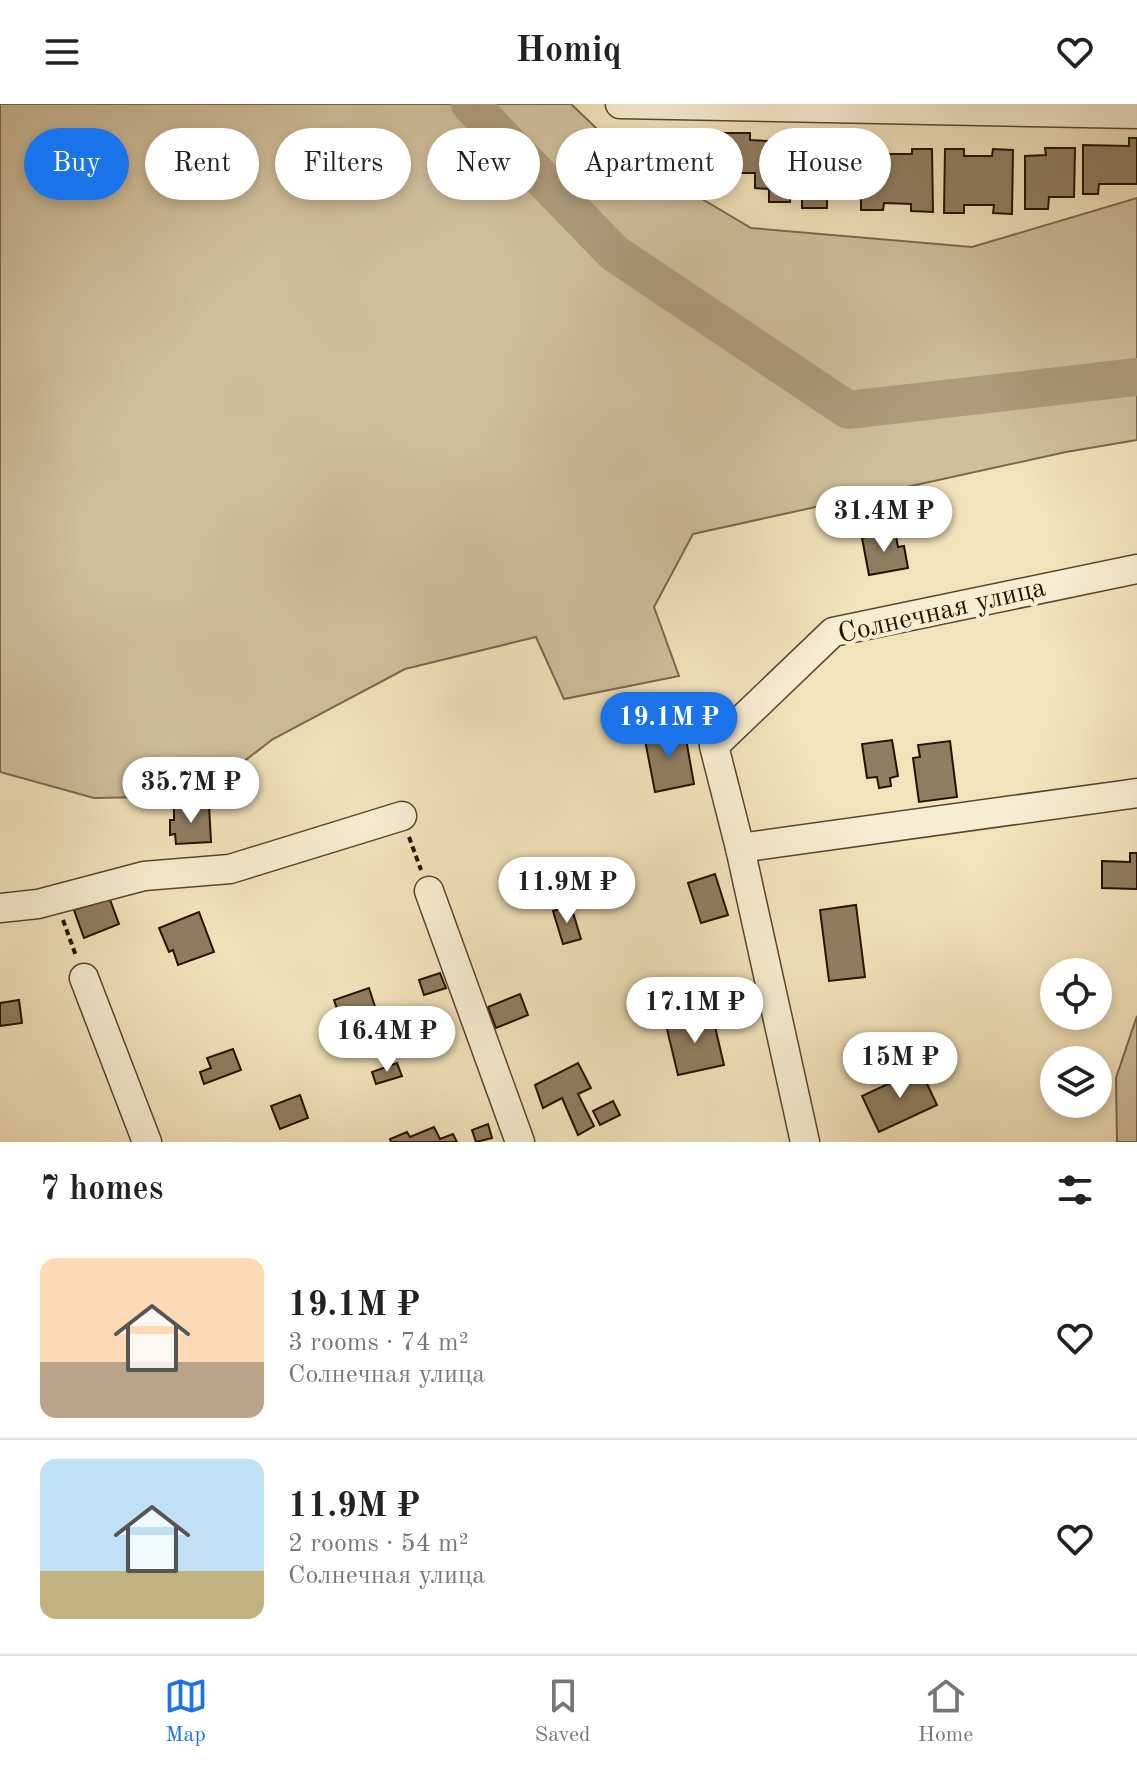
<!DOCTYPE html>
<html lang="en">
<head>
<meta charset="utf-8">
<style>
  body { margin:0; font-family:"Old Standard TT",serif; background:#f2f2f2; color:#222; height:100vh; display:flex; flex-direction:column; font-size:30px; white-space:nowrap }
  * { box-sizing:border-box; margin:0 }
  p { font-size:26px; color:#767676 }
  .icon { flex:none; width:44px; height:44px; fill:none; stroke:currentColor; stroke-width:2; stroke-linecap:round; stroke-linejoin:round }
  .map { position:relative; height:1038px; overflow:hidden }
  .sheet { display:flex; flex-direction:column; background:#fff; flex:1 }
  .sheet>* { flex:none }
  .guide { position:absolute; left:24px; top:24px; width:1090px; height:72px; display:flex; gap:16px }
  .buttons { position:absolute; left:1040px; top:854px; display:grid; gap:16px }
  .buttons a { display:grid; place-items:center; width:72px; height:72px; border-radius:50%; background:#fff; box-shadow:0 4px 12px #0003; font-size:40px }
  .price { position:absolute; translate:-50% -68px; padding:0 18px; border-radius:28px; background:#fff; color:#222; font-size:26px; line-height:52px; filter:drop-shadow(0 2px 4px #0008) }
  .price::after { content:''; position:absolute; left:50%; top:48px; width:24px; height:18px; margin-left:-12px; background:inherit; clip-path:polygon(0 0,100% 0,50% 100%) }
  .price.current { background:#1a73e8; color:#fff }
  ul { padding:0; list-style:none }
  li { display:flex; align-items:center; gap:24px; height:200px; padding:0 40px }
  li+li { border-top:2px solid #e0e0e0 }
  li span { display:grid; place-items:center; flex:none; width:224px; height:160px; border-radius:16px; color:#555 }
  li>.icon { margin-inline-start:auto }
  span .icon { width:96px; height:96px; fill:#fffc; stroke-width:1 }
  li b { font-size:34px }
  h2 { display:flex; justify-content:space-between; align-items:center; height:96px; padding:0 40px; font-size:34px }
  .pill { padding:0 28px; border-radius:36px; background:#fff; box-shadow:0 4px 12px #0003; font-size:28px; line-height:72px }
  .pill.current { background:#1a73e8; color:#fff }
  header { display:flex; justify-content:space-between; align-items:center; height:104px; padding:0 40px; background:#fff; font-size:36px; font-weight:600 }
  .tabs { display:flex; justify-content:space-around; align-items:center; height:112px; border-top:2px solid #e0e0e0; background:#fff; font-size:22px; color:#767676 }
  .tabs a { display:grid; justify-items:center; gap:4px }
  .tabs .current { color:#1a73e8 }
  .map>svg:first-child { display:block }
  .green { fill:#cfbf9b; stroke:#7a684e; stroke-width:2 }
  .lines { fill:none; stroke-linecap:round; stroke-linejoin:round }
  .river { stroke:#ad9b7b; stroke-width:38 }
  .building { fill:#907e61; stroke:#261001; stroke-width:2 }
  .minor-casing { stroke:#59452f; stroke-width:31 }
  .path { stroke:#261001; stroke-width:4; stroke-dasharray:6 4; stroke-linecap:butt }
  .minor { stroke:#f7edd2; stroke-width:28 }
  .labels { text-anchor:middle; dominant-baseline:central; stroke-width:8; stroke-linejoin:round; paint-order:stroke }
  .street-label { font-size:28px; fill:#261001; stroke:#f7edd2 }
</style>
</head>
<body>
<header><svg class="icon" aria-label="menu" viewBox="0 0 24 24"><path d="M4 6h16M4 12h16M4 18h16"/></svg>Homiq<svg class="icon" aria-label="heart" viewBox="0 0 24 24"><path d="M12 20l-8-8c-3-5 5-10 8-4 3-6 11-1 8 4z"/></svg></header>
<div class="map">
<svg width="1137" height="1038" viewBox="0 0 1137 1038">
  <rect width="100%" height="100%" fill="#f2e3ba"/>
  <filter id="stains"><feTurbulence type="fractalNoise" baseFrequency=".0025" numOctaves="4"/><feColorMatrix values="0 0 0 0 .2 0 0 0 0 .09 0 0 0 0 .02 0 0 0 .5 -.17"/></filter>
  <radialGradient id="worn" r=".72"><stop offset=".6" stop-color="#630" stop-opacity="0"/><stop offset="1" stop-color="#630" stop-opacity=".3"/></radialGradient>
  <!-- green -->
  <g class="green">
    <path d="M0,0H571L618,45L751,124L972,143L1137,94V336L1066,348L693,430L654,503L679,572L564,595L536,533L405,565L273,635L199,692L94,694L0,668Z"/>
    <path d="M1137,912V1038H1117L1116,974Z"/>
  </g>
  <g class="lines">
    <!-- river -->
    <path class="river" d="M470,0L614,149L848,306L1137,273"/>
  </g>
  <!-- building -->
  <g class="building">
    <path d="M724,29H750V36L769,37V47H791L790,98H769V85L755,84V69H734V53H724Z"/>
    <path d="M1129,34H1137V80H1099L1098,90H1083V41L1129,42Z"/>
    <path d="M823,41H849V92H827V104H802V50H824Z"/>
    <path d="M861,44H884V50H912V45H932L933,108L911,107V100L884,99L883,106H861Z"/>
    <path d="M1045,44H1075L1074,93H1049L1048,105H1025V52L1046,51Z"/>
    <path d="M945,45H964V52H992L993,45L1013,46L1012,110L993,109L994,101H964V109H944Z"/>
    <path d="M895,427L898,443L904,442L908,464L869,471L862,434Z"/>
    <path d="M684,624L694,680L655,688L644,631Z"/>
    <path d="M892,636L898,672L890,674L891,682L879,684L877,673L867,674L862,640Z"/>
    <path d="M950,637L957,693L919,698L913,654L920,653L918,641Z"/>
    <path d="M209,701L211,738L176,740L175,730L170,731V716H174V703Z"/>
    <path d="M1130,749H1137V785L1102,784V757L1130,758Z"/>
    <path d="M715,770L728,811L701,819L688,779Z"/>
    <path d="M109,793L119,820L84,834L74,806Z"/>
    <path d="M856,801L865,873L829,877L820,806Z"/>
    <path d="M571,802L581,835L563,840L553,807Z"/>
    <path d="M199,808L214,848L178,861L173,846L169,848L159,824Z"/>
    <path d="M440,869L446,884L424,891L419,876Z"/>
    <path d="M369,884L379,915L401,908L410,937L367,951L355,915L342,919L334,896Z"/>
    <path d="M520,890L528,911L496,924L488,903Z"/>
    <path d="M19,896L22,919L0,922V899Z"/>
    <path d="M712,910L724,961L678,971L666,921Z"/>
    <path d="M233,945L241,966L204,980L200,968L211,964L207,954Z"/>
    <path d="M397,959L402,972L376,980L372,968Z"/>
    <path d="M578,959L591,984L578,990L594,1022L578,1031L562,994L543,1004L535,981Z"/>
    <path d="M920,965L937,1001L879,1028L862,992Z"/>
    <path d="M300,991L308,1014L280,1025L271,1002Z"/>
    <path d="M613,997L620,1011L600,1021L593,1007Z"/>
    <path d="M488,1020L492,1034L476,1038L472,1026Z"/>
    <path d="M434,1023L440,1035L453,1030L457,1038H391L390,1035L407,1028L410,1033Z"/>
  </g>
  <g class="lines">
    <defs>
      <g id="minor">
        <path d="M620,0L1137,10"/>
        <path d="M740,744L1137,689"/>
        <path d="M429,787L520,1038"/>
        <path d="M0,804L38,800L144,772L230,765L402,712"/>
        <path d="M84,874L147,1038"/>
        <path d="M805,1038L740,744L714,642L833,528L1137,465"/>
      </g>
    </defs>
    <!-- minor casing -->
    <use href="#minor" class="minor-casing"/>
    <!-- path -->
    <g class="path">
      <path d="M409,733L421,766"/>
      <path d="M63,816L76,852"/>
    </g>
    <!-- minor -->
    <use href="#minor" class="minor"/>
  </g>
  <g class="labels">
    <!-- street labels -->
    <g class="street-label">
      <text transform="translate(942 508) rotate(-13)">Солнечная улица</text>
    </g>
  </g>
  <rect width="100%" height="100%" filter="url(#stains)"/>
  <rect width="100%" height="100%" fill="url(#worn)"/>
</svg>
<div class="buttons">
<a><svg class="icon" aria-label="locate" viewBox="0 0 24 24"><circle cx="12" cy="12" r="6"/><path d="M12 2v4M12 18v4M2 12h4M18 12h4"/></svg></a>
<a><svg class="icon" aria-label="layers" viewBox="0 0 24 24"><path d="M12 4l9 5-9 5-9-5zM3 14l9 5 9-5"/></svg></a>
</div>
<b class="price" style="left:884px;top:450px">31.4M ₽</b>
<b class="price current" style="left:669px;top:656px">19.1M ₽</b>
<b class="price" style="left:191px;top:721px">35.7M ₽</b>
<b class="price" style="left:567px;top:821px">11.9M ₽</b>
<b class="price" style="left:695px;top:941px">17.1M ₽</b>
<b class="price" style="left:387px;top:970px">16.4M ₽</b>
<b class="price" style="left:900px;top:996px">15M ₽</b>
<div class="guide">
<a class="pill current">Buy</a>
<a class="pill">Rent</a>
<a class="pill">Filters</a>
<a class="pill">New</a>
<a class="pill">Apartment</a>
<a class="pill">House</a>
</div>
</div>
<section class="sheet">
<h2>7 homes<svg class="icon" aria-label="filters" viewBox="0 0 24 24"><path d="M4 7h16M4 17h16"/><circle cx="9" cy="7" r="2"/><circle cx="15" cy="17" r="2"/></svg></h2>
<ul>
<li><span style="background:linear-gradient(#ffd9b3 65%,#b9a48a 0)"><svg class="icon" aria-label="home" viewBox="0 0 24 24"><path d="M3 11l9-7 9 7M6 9v11h12V9"/></svg></span><div><b>19.1M ₽</b><p>3 rooms · 74 m²</p><p>Солнечная улица</p></div><svg class="icon" aria-label="heart" viewBox="0 0 24 24"><path d="M12 20l-8-8c-3-5 5-10 8-4 3-6 11-1 8 4z"/></svg></li>
<li><span style="background:linear-gradient(#bfe0f5 70%,#c2b280 0)"><svg class="icon" aria-label="home" viewBox="0 0 24 24"><path d="M3 11l9-7 9 7M6 9v11h12V9"/></svg></span><div><b>11.9M ₽</b><p>2 rooms · 54 m²</p><p>Солнечная улица</p></div><svg class="icon" aria-label="heart" viewBox="0 0 24 24"><path d="M12 20l-8-8c-3-5 5-10 8-4 3-6 11-1 8 4z"/></svg></li>
</ul>
</section>
<nav class="tabs">
<a class="current"><svg class="icon" aria-label="map" viewBox="0 0 24 24"><path d="M3 6l6-2 6 2 6-2v14l-6 2-6-2-6 2zM9 4v14M15 6v14"/></svg>Map</a>
<a><svg class="icon" aria-label="saved" viewBox="0 0 24 24"><path d="M7 4h10v16l-5-4-5 4z"/></svg>Saved</a>
<a><svg class="icon" aria-label="home" viewBox="0 0 24 24"><path d="M3 11l9-7 9 7M6 9v11h12V9"/></svg>Home</a>
</nav>
</body>
</html>
